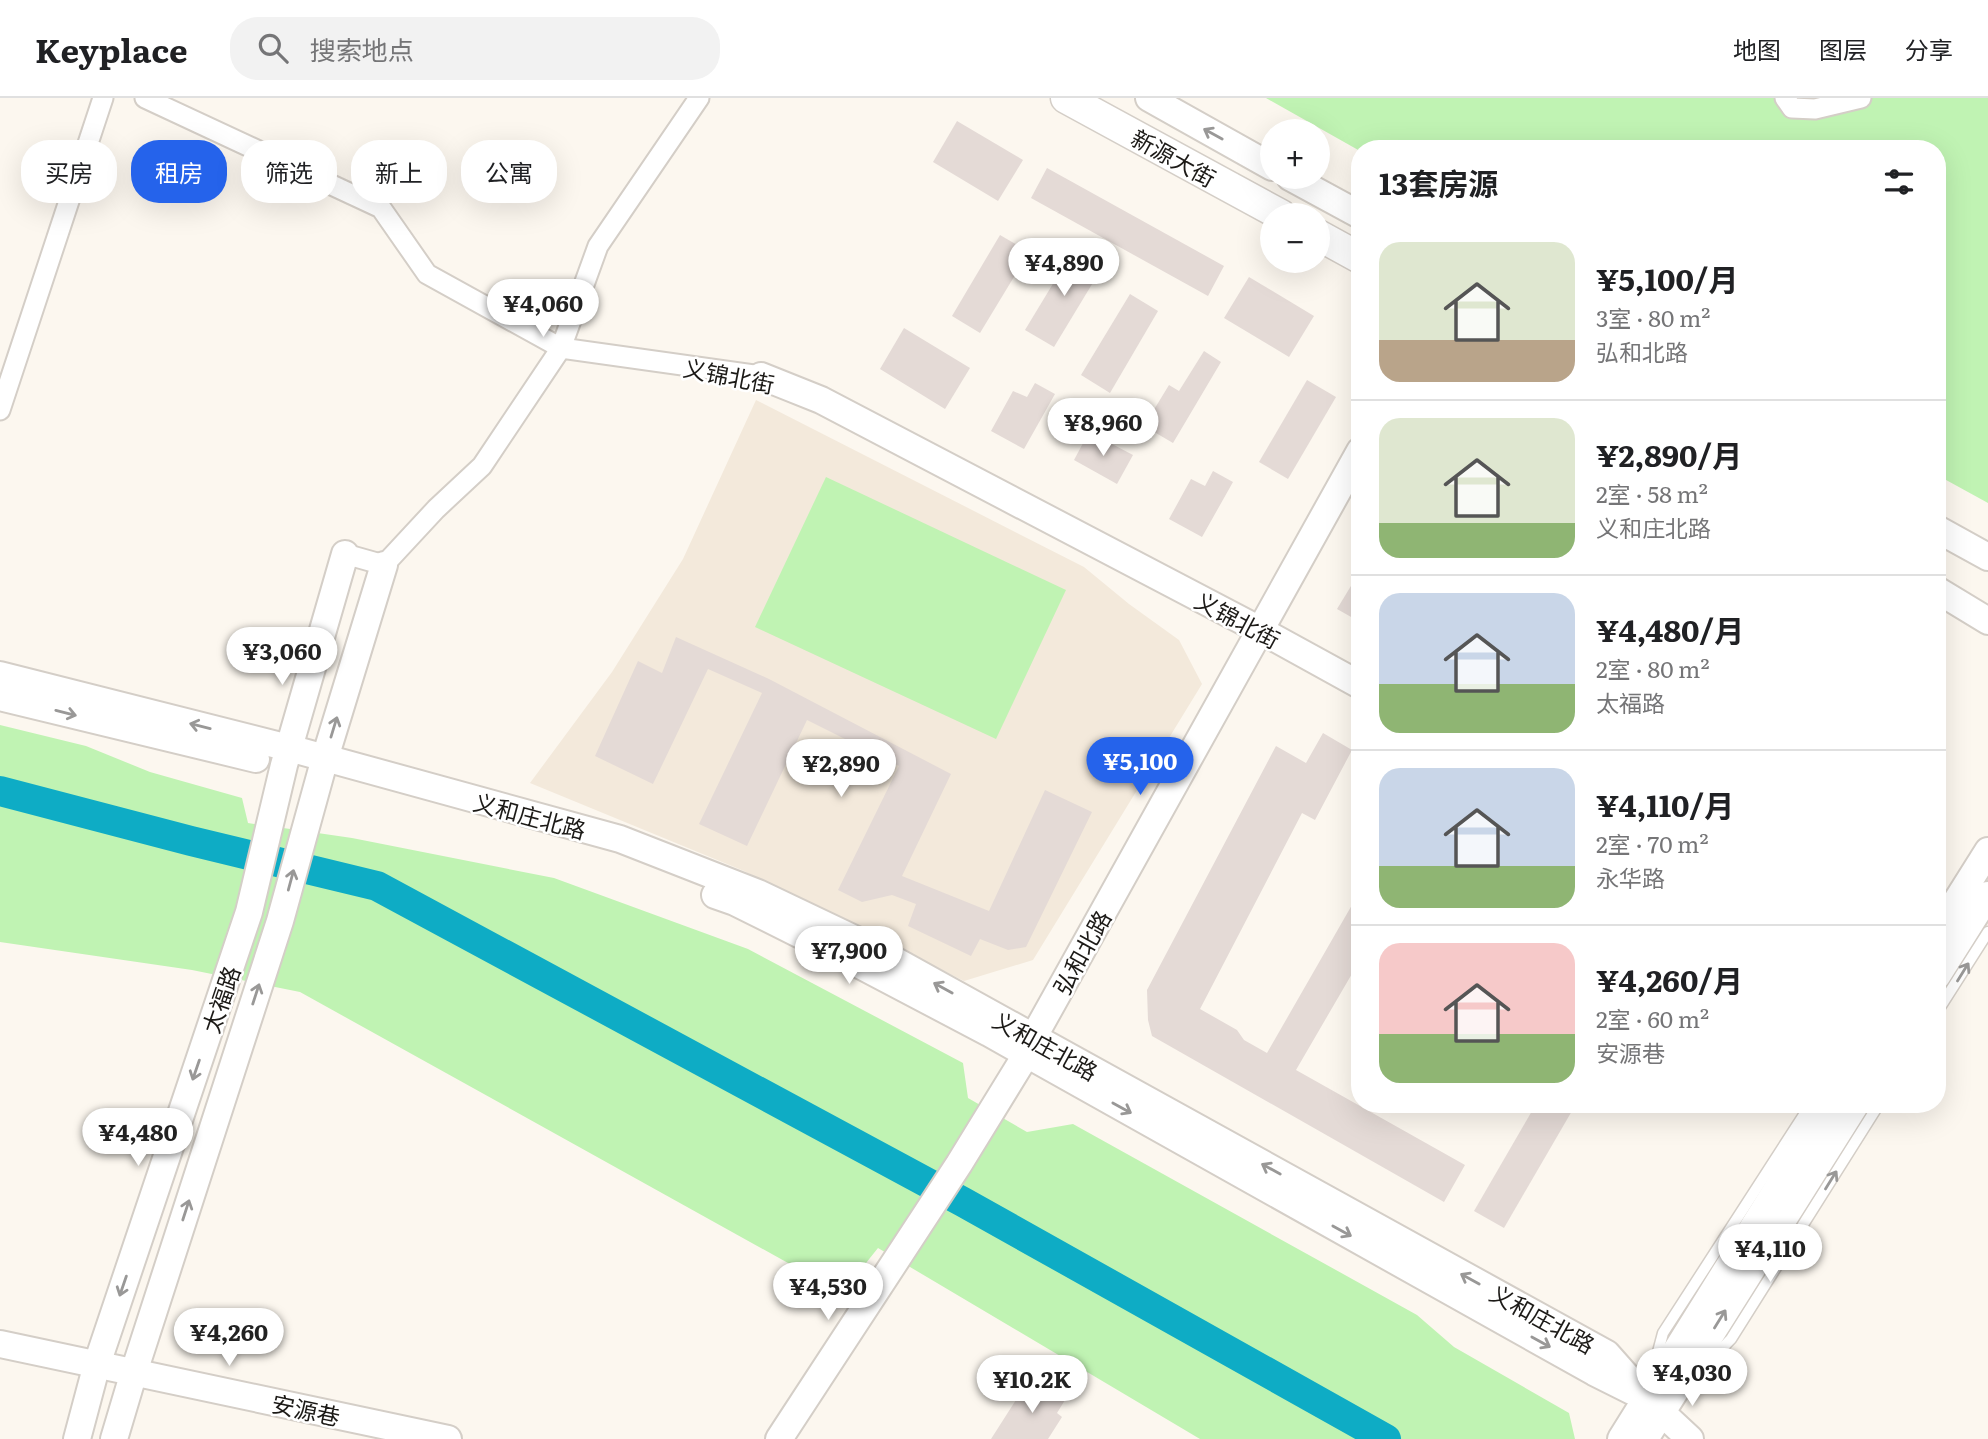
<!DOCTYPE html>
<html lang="zh">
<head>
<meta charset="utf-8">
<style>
  body { margin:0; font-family:Literata,"Noto Sans SC",serif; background:#f2f2f2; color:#202124; height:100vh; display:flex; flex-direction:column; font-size:26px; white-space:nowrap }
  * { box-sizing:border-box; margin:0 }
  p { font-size:23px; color:#757577 }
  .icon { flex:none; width:38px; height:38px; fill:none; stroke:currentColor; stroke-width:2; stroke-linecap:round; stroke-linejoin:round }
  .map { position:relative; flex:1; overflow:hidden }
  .side { position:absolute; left:1351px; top:42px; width:595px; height:973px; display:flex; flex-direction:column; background:#fff; border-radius:28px; box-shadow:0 7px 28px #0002 }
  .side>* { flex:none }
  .top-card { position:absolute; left:21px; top:42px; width:665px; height:63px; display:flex; gap:14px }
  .controls { position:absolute; left:1260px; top:21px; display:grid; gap:14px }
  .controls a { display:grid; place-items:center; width:70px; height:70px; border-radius:50%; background:#fff; box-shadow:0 7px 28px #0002; font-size:35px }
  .price { position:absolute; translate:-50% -60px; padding:0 16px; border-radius:24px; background:#fff; color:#222; font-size:23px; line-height:46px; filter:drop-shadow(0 2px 4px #0008) }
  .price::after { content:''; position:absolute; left:50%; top:42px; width:21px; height:16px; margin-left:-10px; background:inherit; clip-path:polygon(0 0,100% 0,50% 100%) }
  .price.active { background:#2563eb; color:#fff }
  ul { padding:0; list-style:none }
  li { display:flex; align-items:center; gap:21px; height:175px; padding:0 28px }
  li+li { border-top:2px solid #e0e0e0 }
  li span { display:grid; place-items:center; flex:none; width:196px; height:140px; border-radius:21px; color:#555 }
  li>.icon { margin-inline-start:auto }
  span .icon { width:84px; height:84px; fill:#fffc; stroke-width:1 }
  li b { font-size:30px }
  h2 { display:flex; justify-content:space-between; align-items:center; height:84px; padding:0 28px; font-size:30px }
  .pill { padding:0 24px; border-radius:28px; background:#fff; box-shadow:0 7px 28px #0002; font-size:24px; line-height:63px }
  .pill.active { background:#2563eb; color:#fff }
  header { display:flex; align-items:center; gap:42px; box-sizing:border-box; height:98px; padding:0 35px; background:#fff; border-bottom:2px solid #e0e0e0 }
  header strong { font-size:33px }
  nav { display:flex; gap:38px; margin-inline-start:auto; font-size:24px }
  .search { width:490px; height:63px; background:#f2f2f2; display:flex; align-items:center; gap:18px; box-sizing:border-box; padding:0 24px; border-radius:28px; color:#757577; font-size:26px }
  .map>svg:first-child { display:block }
  .built { fill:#f3e9db }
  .green { fill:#c0f3b3 }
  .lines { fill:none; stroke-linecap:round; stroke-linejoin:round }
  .river { stroke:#0eacc5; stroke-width:30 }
  .building { fill:#e4dad6 }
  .lane-casing { stroke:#d4cec7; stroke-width:13 }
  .street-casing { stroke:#d4cec7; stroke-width:23 }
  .secondary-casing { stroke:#d4cec7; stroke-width:30 }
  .primary-casing { stroke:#d4cec7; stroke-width:33 }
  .lane { stroke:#fff; stroke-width:10 }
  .street { stroke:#fff; stroke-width:19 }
  .secondary { stroke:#fff; stroke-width:26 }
  .primary { stroke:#fff; stroke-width:30 }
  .oneway { stroke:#999897 }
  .labels { text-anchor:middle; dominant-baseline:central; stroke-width:5; stroke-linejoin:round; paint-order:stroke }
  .street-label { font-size:23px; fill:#1c1a17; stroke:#fff }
</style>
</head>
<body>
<header>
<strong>Keyplace</strong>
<div class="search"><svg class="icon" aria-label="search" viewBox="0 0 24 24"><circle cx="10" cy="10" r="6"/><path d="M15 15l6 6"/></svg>搜索地点</div>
<nav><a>地图</a><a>图层</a><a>分享</a></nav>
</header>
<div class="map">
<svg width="1988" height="1341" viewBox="0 0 1988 1341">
  <rect width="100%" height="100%" fill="#fcf7ef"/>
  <!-- built -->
  <path class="built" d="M756,302L1084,469L1129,506L1179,542L1202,586L1033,862L964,883L744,773L530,685L612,574L683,461Z"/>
  <!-- green -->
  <g class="green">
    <path d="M1266,0H1988V405L1937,377V51H1360V53Z"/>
    <path d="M826,379L1066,492L996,641L755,529Z"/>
    <path d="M0,627L86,648L150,674L242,700L248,725L352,740L554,780L748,851L963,965L968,1000L1027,1034L1073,1026L1417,1217L1454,1249L1569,1315L1575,1341H1200L878,1150L842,1195L300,894L192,872L0,844Z"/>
  </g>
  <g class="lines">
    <!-- river -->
    <path class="river" d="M0,693L191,743L377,788L963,1104L1386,1341"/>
  </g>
  <!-- building -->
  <g class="building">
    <path d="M957,23L1023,62L998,103L933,64Z"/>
    <path d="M1047,70L1224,168L1208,198L1031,100Z"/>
    <path d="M1000,137L1029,154L980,235L952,218Z"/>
    <path d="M1074,151L1103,168L1054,249L1025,232Z"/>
    <path d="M1249,179L1314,218L1289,259L1224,220Z"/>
    <path d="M1130,196L1158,213L1110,295L1081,277Z"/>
    <path d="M904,230L970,270L945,311L880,271Z"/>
    <path d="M1204,253L1221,264L1173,345L1144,328L1169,287L1179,293Z"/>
    <path d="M1307,282L1336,299L1288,381L1259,364Z"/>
    <path d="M1035,285L1055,296L1024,351L991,333L1013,293L1027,299Z"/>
    <path d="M1089,334L1133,357L1117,386L1074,362Z"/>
    <path d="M1213,373L1233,384L1202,439L1169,421L1191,381L1205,388Z"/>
    <path d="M1360,473V524L1337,511Z"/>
    <path d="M676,539L769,581L951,676L902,778L989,813L1045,692L1092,714L1026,849L1008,852L980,841L971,858L908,828L916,806L892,797L862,804L838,792L899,668L807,622L747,748L699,726L762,595L708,571L653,686L595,658L638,563L662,575Z"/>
    <path d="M1323,635L1352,652L1315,722L1302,715L1200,911L1237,932L1244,942L1267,955L1360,793V862L1296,972L1465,1067L1444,1104L1152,938L1148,922L1147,892L1276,648L1306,665Z"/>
    <path d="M1536,1006H1576L1504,1130L1474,1113Z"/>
    <path d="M1030,1280L1065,1302L1057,1315L1062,1319L1048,1341H991Z"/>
  </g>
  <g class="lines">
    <defs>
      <g id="lane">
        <path d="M1937,914L1988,834"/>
        <path d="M1654,1269L1663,1235L1811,1006"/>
        <path d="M1700,1273L1731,1241L1879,1006"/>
      </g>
      <g id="street">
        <path d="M145,0L381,110L427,176L561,250L761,278"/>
        <path d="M1785,0L1792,10L1815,11L1861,0"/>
        <path d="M0,312L103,0"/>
        <path d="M345,456L384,467L436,411L482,368L561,250L598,148L699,0"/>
      </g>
      <g id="secondary">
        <path d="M1149,0L1272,69"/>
        <path d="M1290,79L1360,117"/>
        <path d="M761,278L821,302L1260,532L1360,587"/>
        <path d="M1937,431L1988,459"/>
        <path d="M1937,492L1988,523"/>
        <path d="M0,577L289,650L620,741L758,795L865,846L1607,1256L1646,1300L1690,1341"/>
        <path d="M0,599L256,661"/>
        <path d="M715,797L735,804L841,857L989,935L1594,1274L1632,1293"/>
        <path d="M1937,834L1988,753"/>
        <path d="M1937,878L1988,797"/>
        <path d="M0,1246L448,1341"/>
        <path d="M77,1341L97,1266L249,814L284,667L345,456"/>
        <path d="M114,1341L134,1274L280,823L325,660L384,467"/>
        <path d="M779,1341L959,1066L1026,957L1033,940L1360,353"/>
        <path d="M1621,1341L1830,1006"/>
        <path d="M1645,1341L1856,1006"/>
      </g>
      <g id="primary">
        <path d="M1066,0L1281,117"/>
        <path d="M1318,137L1360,160"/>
      </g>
    </defs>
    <!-- lane casing -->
    <use href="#lane" class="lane-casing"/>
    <!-- street casing -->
    <use href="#street" class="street-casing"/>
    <!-- secondary casing -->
    <use href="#secondary" class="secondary-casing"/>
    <!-- primary casing -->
    <use href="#primary" class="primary-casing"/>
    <!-- lane -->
    <use href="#lane" class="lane"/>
    <!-- street -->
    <use href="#street" class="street"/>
    <!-- secondary -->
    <use href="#secondary" class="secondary"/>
    <!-- primary -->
    <use href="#primary" class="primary"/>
  </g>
  <!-- one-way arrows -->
  <defs><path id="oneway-shaft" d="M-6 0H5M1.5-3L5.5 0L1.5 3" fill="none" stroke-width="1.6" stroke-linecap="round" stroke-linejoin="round" transform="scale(1.75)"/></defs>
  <g class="oneway">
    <use href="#oneway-shaft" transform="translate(1213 36) rotate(-151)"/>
    <use href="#oneway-shaft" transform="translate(66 615) rotate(14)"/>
    <use href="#oneway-shaft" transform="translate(200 628) rotate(-166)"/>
    <use href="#oneway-shaft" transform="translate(334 629) rotate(-73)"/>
    <use href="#oneway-shaft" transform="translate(291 782) rotate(-75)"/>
    <use href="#oneway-shaft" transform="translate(1963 874) rotate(-58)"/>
    <use href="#oneway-shaft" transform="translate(943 890) rotate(-151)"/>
    <use href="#oneway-shaft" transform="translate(256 896) rotate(-72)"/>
    <use href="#oneway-shaft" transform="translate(196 972) rotate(109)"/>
    <use href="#oneway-shaft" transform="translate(1122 1010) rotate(29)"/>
    <use href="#oneway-shaft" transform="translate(1271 1071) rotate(-151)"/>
    <use href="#oneway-shaft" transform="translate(1831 1082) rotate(-58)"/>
    <use href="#oneway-shaft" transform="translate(186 1112) rotate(-72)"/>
    <use href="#oneway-shaft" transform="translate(1342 1133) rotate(29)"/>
    <use href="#oneway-shaft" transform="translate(1470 1181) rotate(-151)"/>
    <use href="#oneway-shaft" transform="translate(123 1188) rotate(109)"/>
    <use href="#oneway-shaft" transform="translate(1720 1221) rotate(-58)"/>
    <use href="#oneway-shaft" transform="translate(1541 1244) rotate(29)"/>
  </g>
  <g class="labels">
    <!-- street labels -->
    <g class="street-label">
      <text transform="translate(1174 59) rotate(29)">新源大街</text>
      <text transform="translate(729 277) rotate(11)">义锦北街</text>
      <text transform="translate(1238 521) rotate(28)">义锦北街</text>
      <text transform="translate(530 717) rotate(15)">义和庄北路</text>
      <text transform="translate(1081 854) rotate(-61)">弘和北路</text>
      <text transform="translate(220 901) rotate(-71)">太福路</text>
      <text transform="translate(1046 947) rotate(29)">义和庄北路</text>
      <text transform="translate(1543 1220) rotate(29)">义和庄北路</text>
      <text transform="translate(306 1311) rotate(12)">安源巷</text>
    </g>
  </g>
</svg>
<div class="controls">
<a>+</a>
<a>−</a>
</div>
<b class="price" style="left:1064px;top:200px">¥4,890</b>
<b class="price" style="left:543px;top:241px">¥4,060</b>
<b class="price" style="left:1103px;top:360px">¥8,960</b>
<b class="price" style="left:282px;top:589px">¥3,060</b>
<b class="price active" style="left:1140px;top:699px">¥5,100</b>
<b class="price" style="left:841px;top:701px">¥2,890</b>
<b class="price" style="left:849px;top:888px">¥7,900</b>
<b class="price" style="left:138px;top:1070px">¥4,480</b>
<b class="price" style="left:1770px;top:1186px">¥4,110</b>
<b class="price" style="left:828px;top:1224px">¥4,530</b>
<b class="price" style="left:229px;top:1270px">¥4,260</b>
<b class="price" style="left:1692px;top:1310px">¥4,030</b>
<b class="price" style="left:1032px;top:1317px">¥10.2K</b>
<div class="top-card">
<a class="pill">买房</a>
<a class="pill active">租房</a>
<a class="pill">筛选</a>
<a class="pill">新上</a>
<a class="pill">公寓</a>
</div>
<section class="side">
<h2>13套房源<svg class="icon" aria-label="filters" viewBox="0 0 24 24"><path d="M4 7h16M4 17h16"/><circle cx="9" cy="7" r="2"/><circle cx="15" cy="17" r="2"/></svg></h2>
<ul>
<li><span style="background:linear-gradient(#dfe7d0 70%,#b9a48a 0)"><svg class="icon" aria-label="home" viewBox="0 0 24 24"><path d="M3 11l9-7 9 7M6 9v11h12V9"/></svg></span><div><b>¥5,100/月</b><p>3室 · 80 m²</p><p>弘和北路</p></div></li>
<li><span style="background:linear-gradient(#dfe7d0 75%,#8fb573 0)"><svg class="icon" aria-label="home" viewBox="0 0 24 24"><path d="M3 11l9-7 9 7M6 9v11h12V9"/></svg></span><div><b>¥2,890/月</b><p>2室 · 58 m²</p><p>义和庄北路</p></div></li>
<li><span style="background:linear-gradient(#c9d6e8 65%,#8fb573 0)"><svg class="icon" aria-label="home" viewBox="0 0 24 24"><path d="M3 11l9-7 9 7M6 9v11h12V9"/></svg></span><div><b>¥4,480/月</b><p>2室 · 80 m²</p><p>太福路</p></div></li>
<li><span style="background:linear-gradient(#c9d6e8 70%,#8fb573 0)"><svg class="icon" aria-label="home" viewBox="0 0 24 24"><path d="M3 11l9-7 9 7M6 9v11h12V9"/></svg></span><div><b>¥4,110/月</b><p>2室 · 70 m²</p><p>永华路</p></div></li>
<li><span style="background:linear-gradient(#f6c9c9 65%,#8fb573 0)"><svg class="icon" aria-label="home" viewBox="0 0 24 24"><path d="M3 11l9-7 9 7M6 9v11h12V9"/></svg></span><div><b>¥4,260/月</b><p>2室 · 60 m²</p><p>安源巷</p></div></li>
</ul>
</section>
</div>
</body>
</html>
